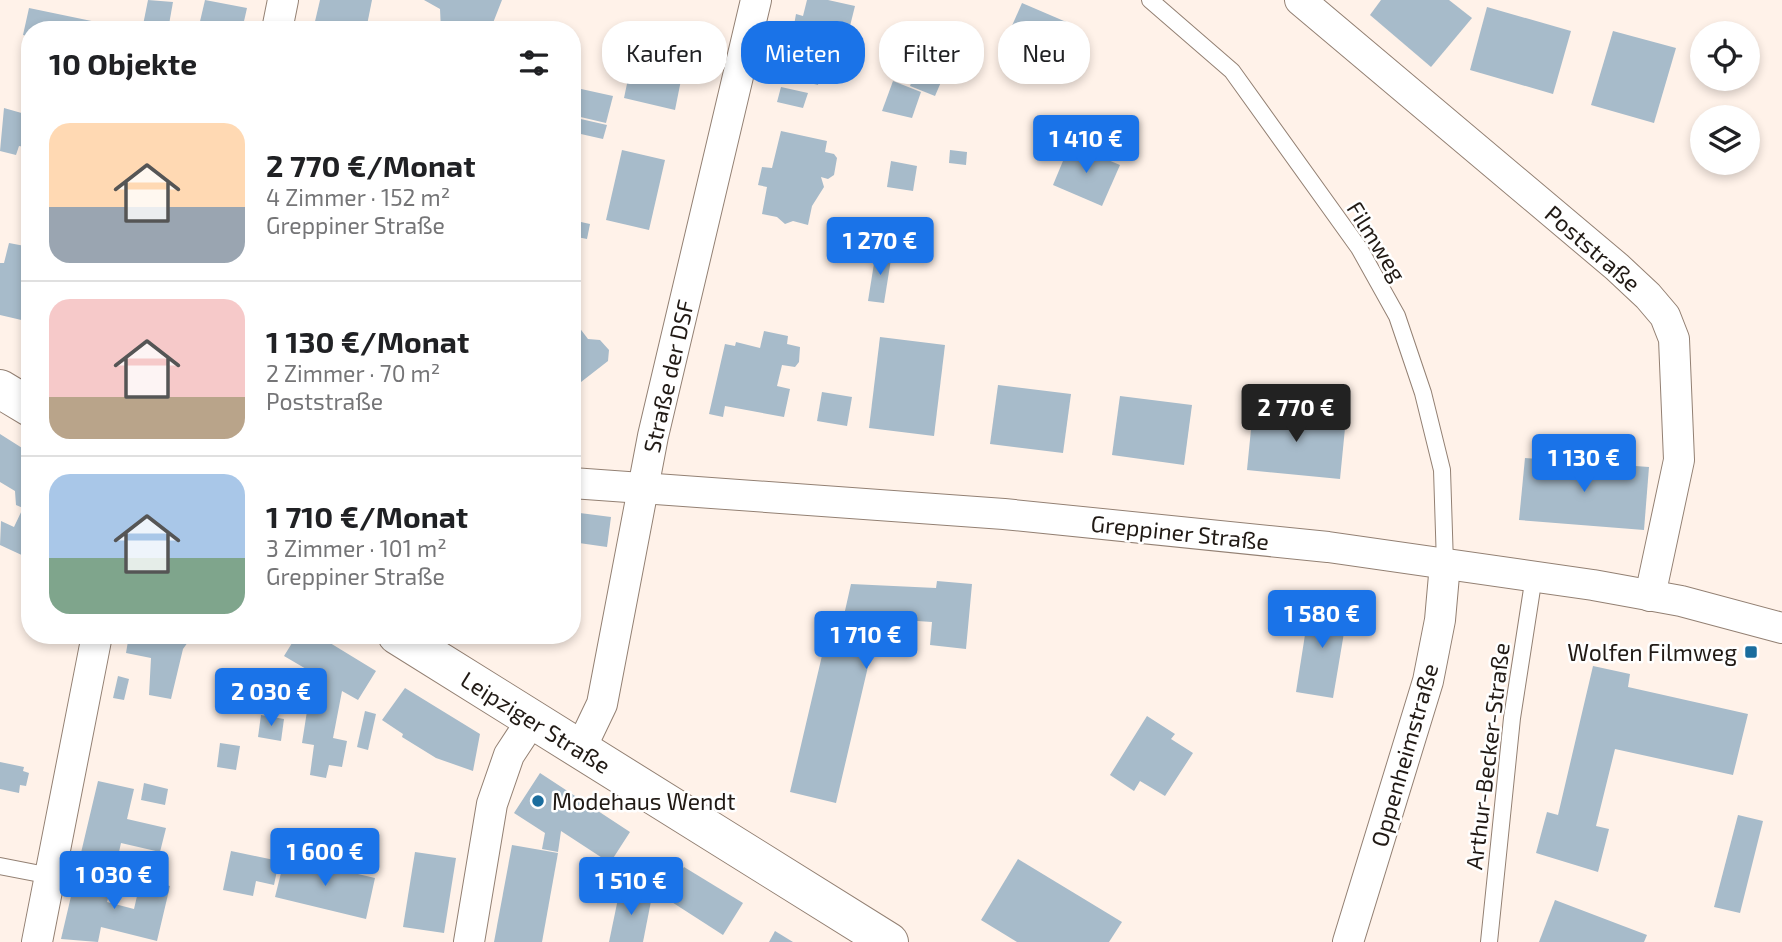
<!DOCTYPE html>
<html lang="de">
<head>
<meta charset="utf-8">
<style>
  body { margin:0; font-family:"Exo 2",sans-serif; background:#f2f2f2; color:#202124; height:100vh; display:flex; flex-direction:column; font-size:26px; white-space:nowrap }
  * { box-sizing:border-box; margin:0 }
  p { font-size:23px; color:#757577 }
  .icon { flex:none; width:38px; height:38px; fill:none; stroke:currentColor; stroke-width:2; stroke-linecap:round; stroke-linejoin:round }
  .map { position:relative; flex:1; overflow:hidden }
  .panel { position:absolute; left:21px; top:21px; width:560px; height:623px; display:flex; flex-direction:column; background:#fff; border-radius:28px; box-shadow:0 4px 10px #0003 }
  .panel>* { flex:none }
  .guide { position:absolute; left:602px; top:21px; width:665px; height:63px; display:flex; gap:14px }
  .tools { position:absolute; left:1690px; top:21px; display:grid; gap:14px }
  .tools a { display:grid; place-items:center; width:70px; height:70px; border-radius:50%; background:#fff; box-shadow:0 4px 10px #0003; font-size:35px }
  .price { position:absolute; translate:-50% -60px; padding:0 16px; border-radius:7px; background:#1a73e8; color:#fff; font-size:23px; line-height:46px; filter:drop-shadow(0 2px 4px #0008) }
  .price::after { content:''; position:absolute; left:50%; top:42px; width:21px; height:16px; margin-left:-10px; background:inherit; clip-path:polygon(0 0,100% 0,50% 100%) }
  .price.active { background:#222; color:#fff }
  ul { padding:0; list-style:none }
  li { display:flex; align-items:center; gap:21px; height:175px; padding:0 28px }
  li+li { border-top:2px solid #e0e0e0 }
  li span { display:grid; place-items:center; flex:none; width:196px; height:140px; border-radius:21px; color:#555 }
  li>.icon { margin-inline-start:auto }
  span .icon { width:84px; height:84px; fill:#fffc; stroke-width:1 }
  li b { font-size:30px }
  h2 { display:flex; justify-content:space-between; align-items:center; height:84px; padding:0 28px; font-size:30px }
  .chip { padding:0 24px; border-radius:28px; background:#fff; box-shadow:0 4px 10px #0003; font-size:24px; line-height:63px }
  .chip.active { background:#1a73e8; color:#fff }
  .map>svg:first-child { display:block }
  .building { fill:#a7bbca }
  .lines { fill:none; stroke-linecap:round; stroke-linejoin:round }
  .lane-casing { stroke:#938073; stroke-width:18 }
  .street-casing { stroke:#938073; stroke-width:32 }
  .primary-casing { stroke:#938073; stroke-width:40 }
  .lane { stroke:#fff; stroke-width:16 }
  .street { stroke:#fff; stroke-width:30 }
  .primary { stroke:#fff; stroke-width:38 }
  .poi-dot { fill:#1a6d9e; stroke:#fff; stroke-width:2.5 }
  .labels { text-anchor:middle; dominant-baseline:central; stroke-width:5; stroke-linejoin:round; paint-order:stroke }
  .street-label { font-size:23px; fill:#211a15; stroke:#fff }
  .poi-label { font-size:23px; fill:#211a15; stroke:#fff; text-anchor:end }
</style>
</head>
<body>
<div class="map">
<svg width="1782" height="942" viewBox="0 0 1782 942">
  <rect width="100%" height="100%" fill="#fff2e9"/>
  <!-- building -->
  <g class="building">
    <path d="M148,0L173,2L168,30H142Z"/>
    <path d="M205,0L247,8L242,30H198Z"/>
    <path d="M320,0H372L366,30H313Z"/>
    <path d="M424,0H502L491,28L495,30H441L440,9Z"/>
    <path d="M807,0H828L855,6L850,26L855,27L839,82L819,78L818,85L802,81L804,74L786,70L796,14L803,16Z"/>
    <path d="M1381,0H1449L1472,18L1431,67L1370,15Z"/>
    <path d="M1022,3L1071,24L1053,65L1004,44Z"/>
    <path d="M1487,7L1571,31L1553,94L1470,70Z"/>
    <path d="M29,8L106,24L105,30H30V37L23,35Z"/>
    <path d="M638,31L657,36L658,31L680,36L676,54L686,56L688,65L682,75L675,110L624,98Z"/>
    <path d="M1613,31L1676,48L1654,123L1591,105Z"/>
    <path d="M921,57L938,63L931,78L941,82L935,96L910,86Z"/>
    <path d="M893,81L921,92L912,118L882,111Z"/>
    <path d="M572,87L613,96L606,123L572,115Z"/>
    <path d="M781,87L808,93L803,108L777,102Z"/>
    <path d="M27,107L30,108V148L19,146L16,155L0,151L4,108L25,114Z"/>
    <path d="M572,117L607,125L603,139L572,132Z"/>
    <path d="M781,131L827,141L825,152L834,154L837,158L834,175L828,179L821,177L824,187L812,206L808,225L793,221L785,224L777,217L762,214L767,187L758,185L762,167L772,168Z"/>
    <path d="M1070,144L1120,165L1102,206L1053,185Z"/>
    <path d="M622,150L665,160L649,230L606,220Z"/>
    <path d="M950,150L967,152L966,165L949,163Z"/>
    <path d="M891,161L917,166L913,191L887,187Z"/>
    <path d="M572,220L590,224L587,239L572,236Z"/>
    <path d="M853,221L881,225L876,251L849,246Z"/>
    <path d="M9,243L30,247V322L0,315V263H4Z"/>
    <path d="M876,251L892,253L884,303L868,301Z"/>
    <path d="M572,318L588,339L600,340L609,350L608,361L572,389Z"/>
    <path d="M764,331L788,336L787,344L800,347L799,362L795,367L782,365L777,386L790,389L784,417L725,406L723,417L709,414L725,344L735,346L736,342L760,348Z"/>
    <path d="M880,337L945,345L934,436L869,428Z"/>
    <path d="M998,385L1071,394L1063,453L990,444Z"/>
    <path d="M822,392L852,397L847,426L817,421Z"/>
    <path d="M1120,396L1192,405L1184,465L1112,455Z"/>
    <path d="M1253,409L1346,418L1340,479L1247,470Z"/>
    <path d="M0,434L30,453V548L26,557L0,545L1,521L14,527L23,508L16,505L15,491L0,482Z"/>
    <path d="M1525,458L1649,467L1644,530L1519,520Z"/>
    <path d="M572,512L611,517L607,547L572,542Z"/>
    <path d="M937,581L972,584L966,649L930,645L932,622L873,618L869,640L874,641L836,803L790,792L828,630L840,633L851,584L936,588Z"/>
    <path d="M1310,603L1348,609L1333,698L1296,692Z"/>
    <path d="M129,635H154L171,641L172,635H193L183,649L171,699L149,695L151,658L126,653Z"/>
    <path d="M297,635H317L376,671L358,700L342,691L333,738L347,741L342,767L329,765L326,778L310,775L314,745L302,743L313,673L284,656Z"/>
    <path d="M1593,666L1630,674L1628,687L1748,714L1733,775L1615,749L1596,826L1609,829L1598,872L1536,853L1547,812L1558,815Z"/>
    <path d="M118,676L129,679L124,700L113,698Z"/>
    <path d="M405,688L480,734L473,771L436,758L402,737L403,734L382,720Z"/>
    <path d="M365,711L376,714L368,750L357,747Z"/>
    <path d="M261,715L284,719L281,741L258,737Z"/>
    <path d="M1147,716L1175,734L1171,739L1193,753L1165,796L1140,781L1134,791L1110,775Z"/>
    <path d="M220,743L240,746L236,770L217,767Z"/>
    <path d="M0,762L24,767L23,771L29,773L26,786L20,785L19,793L0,789Z"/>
    <path d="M540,773L630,832L610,863L561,831L558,852L542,849L545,833L514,813Z"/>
    <path d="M98,781L134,789L127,819L166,828L160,852L121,843L116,865L80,857Z"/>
    <path d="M144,783L168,789L165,805L141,800Z"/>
    <path d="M1738,815L1763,821L1740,913L1714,907Z"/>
    <path d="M512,845L558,853L542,942H494Z"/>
    <path d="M231,851L279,861L274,885L256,881L253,896L223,890Z"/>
    <path d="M415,852L456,858L444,933L403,927Z"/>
    <path d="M285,857L375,878L366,919L275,897Z"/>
    <path d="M1018,859L1122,922L1109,942H1017L981,920Z"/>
    <path d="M684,867L743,903L723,935L664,897Z"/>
    <path d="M76,875L112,884L107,902L134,909L141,879L170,886L157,941L101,927L98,942L61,939Z"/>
    <path d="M620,889L652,896L643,942H609Z"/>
    <path d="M1555,900L1647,935L1644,942H1539Z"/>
    <path d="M775,931L793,942H769Z"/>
  </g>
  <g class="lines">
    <defs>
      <g id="lane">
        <path d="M1150,0L1232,71L1359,248L1397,316L1423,393L1442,470L1445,564"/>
        <path d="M0,866L51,876"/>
        <path d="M1489,942L1512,718L1534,576"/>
      </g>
      <g id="street">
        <path d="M1300,0L1617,267L1648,296L1665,316L1674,339L1679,460L1650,596"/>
        <path d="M277,30L283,0"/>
        <path d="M572,483L1004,514L1328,547L1593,585L1681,601L1782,628"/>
        <path d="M580,750L602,704L653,436L756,0"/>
        <path d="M37,942L97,635"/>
        <path d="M469,942L492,804L509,755L532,720"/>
        <path d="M1348,942L1428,681L1440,620L1445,564"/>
      </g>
      <g id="primary">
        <path d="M0,389L30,407"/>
        <path d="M397,635L889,942"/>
      </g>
    </defs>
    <!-- lane casing -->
    <use href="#lane" class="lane-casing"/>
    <!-- street casing -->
    <use href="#street" class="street-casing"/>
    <!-- primary casing -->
    <use href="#primary" class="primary-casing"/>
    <!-- lane -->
    <use href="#lane" class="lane"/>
    <!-- street -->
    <use href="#street" class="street"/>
    <!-- primary -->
    <use href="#primary" class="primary"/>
  </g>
  <!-- markers -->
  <g class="poi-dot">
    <rect x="1744" y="645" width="14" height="14" rx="3.5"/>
    <circle cx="538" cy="801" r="7"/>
  </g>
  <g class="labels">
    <!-- street labels -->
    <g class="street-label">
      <text transform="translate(1377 241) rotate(58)">Filmweg</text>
      <text transform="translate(1593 248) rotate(41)">Poststraße</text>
      <text transform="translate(668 376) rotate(-77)">Straße der DSF</text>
      <text transform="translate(1180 532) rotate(6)">Greppiner Straße</text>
      <text transform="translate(536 722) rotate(32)">Leipziger Straße</text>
      <text transform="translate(1404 755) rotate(-74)">Oppenheimstraße</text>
      <text transform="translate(1487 756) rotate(-83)">Arthur-Becker-Straße</text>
    </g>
    <!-- poi labels -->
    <g class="poi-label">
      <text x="1737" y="652">Wolfen Filmweg</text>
      <text x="552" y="801" text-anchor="start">Modehaus Wendt</text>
    </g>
  </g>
</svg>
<div class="tools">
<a><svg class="icon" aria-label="locate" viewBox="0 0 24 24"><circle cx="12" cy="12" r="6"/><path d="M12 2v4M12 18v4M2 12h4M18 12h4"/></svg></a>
<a><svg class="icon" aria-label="layers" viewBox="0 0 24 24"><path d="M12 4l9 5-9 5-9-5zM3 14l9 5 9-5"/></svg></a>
</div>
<b class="price" style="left:1086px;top:175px">1 410 €</b>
<b class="price" style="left:880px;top:277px">1 270 €</b>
<b class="price active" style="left:1296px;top:444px">2 770 €</b>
<b class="price" style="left:1584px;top:494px">1 130 €</b>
<b class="price" style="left:1322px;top:650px">1 580 €</b>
<b class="price" style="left:866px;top:671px">1 710 €</b>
<b class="price" style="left:271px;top:728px">2 030 €</b>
<b class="price" style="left:325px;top:888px">1 600 €</b>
<b class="price" style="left:114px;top:911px">1 030 €</b>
<b class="price" style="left:631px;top:917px">1 510 €</b>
<div class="guide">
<a class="chip">Kaufen</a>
<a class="chip active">Mieten</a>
<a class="chip">Filter</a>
<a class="chip">Neu</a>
</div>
<section class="panel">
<h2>10 Objekte<svg class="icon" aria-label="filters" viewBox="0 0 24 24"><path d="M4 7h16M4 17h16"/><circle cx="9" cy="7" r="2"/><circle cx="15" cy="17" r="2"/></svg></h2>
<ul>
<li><span style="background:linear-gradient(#ffd9b3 60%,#9aa5b1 0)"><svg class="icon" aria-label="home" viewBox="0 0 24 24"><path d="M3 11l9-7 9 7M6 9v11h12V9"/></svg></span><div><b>2 770 €/Monat</b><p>4 Zimmer · 152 m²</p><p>Greppiner Straße</p></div></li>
<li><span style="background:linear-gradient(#f6c9c9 70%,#b9a48a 0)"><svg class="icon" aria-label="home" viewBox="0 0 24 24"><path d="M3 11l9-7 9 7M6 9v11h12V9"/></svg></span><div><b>1 130 €/Monat</b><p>2 Zimmer · 70 m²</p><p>Poststraße</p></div></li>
<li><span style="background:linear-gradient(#a9c7e8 60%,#7fa58c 0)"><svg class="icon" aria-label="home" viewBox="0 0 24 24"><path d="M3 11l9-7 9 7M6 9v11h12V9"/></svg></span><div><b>1 710 €/Monat</b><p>3 Zimmer · 101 m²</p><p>Greppiner Straße</p></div></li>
</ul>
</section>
</div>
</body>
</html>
